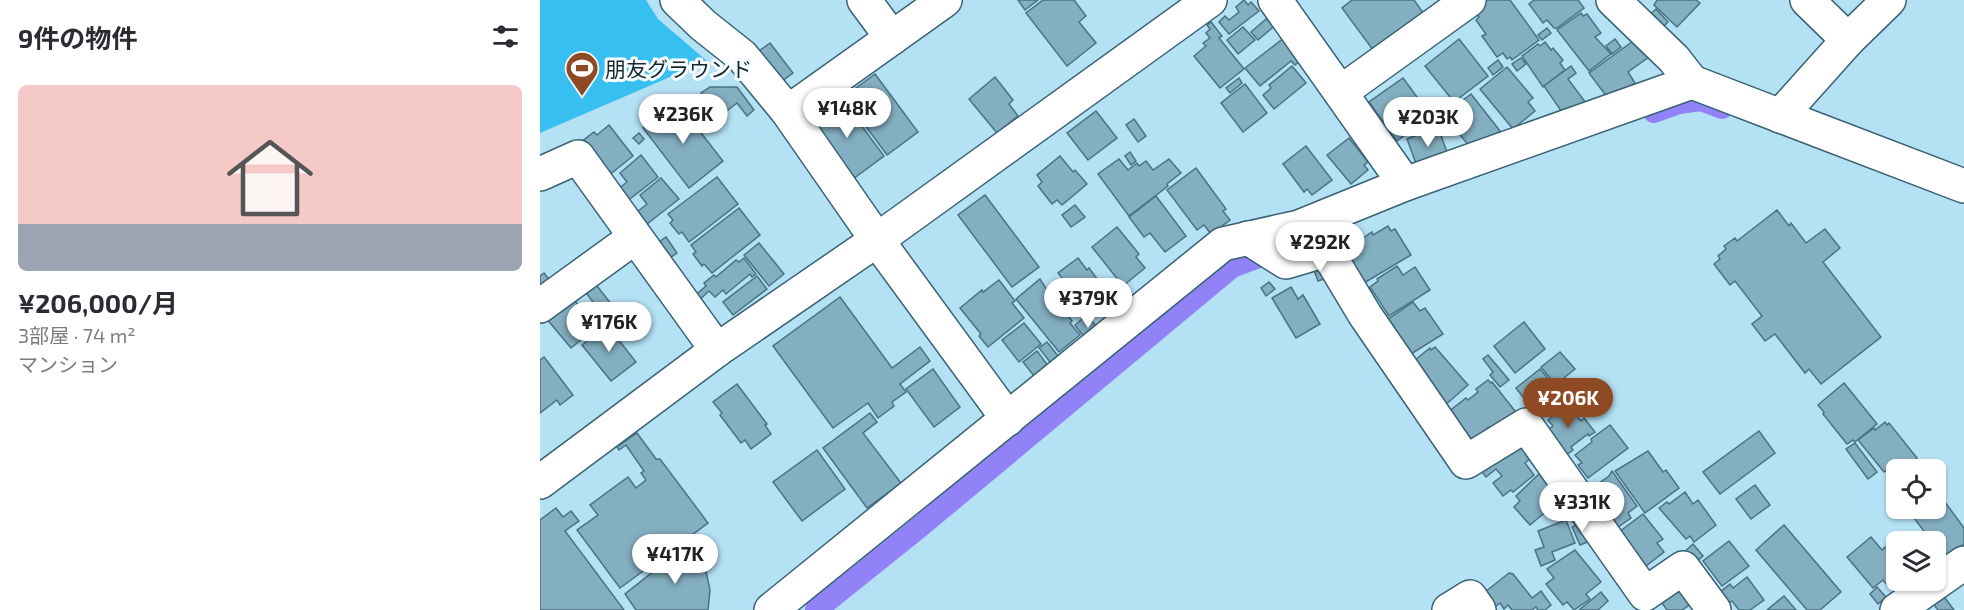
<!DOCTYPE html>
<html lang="ja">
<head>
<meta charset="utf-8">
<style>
  body { margin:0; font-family:"Exo 2","Noto Sans JP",sans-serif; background:#f7f7f7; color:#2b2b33; height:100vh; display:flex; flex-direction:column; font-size:22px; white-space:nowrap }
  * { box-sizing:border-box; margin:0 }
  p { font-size:20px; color:#7c7c81 }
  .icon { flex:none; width:33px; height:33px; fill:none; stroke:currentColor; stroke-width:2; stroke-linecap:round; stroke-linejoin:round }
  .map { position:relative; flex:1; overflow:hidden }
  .side { display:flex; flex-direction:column; background:#fff; width:540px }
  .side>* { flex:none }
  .controls { position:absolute; left:1346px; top:459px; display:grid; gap:12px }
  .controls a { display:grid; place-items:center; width:60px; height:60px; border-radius:9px; background:#fff; box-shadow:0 2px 4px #0004; font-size:30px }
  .price { position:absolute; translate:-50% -51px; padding:0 14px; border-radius:21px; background:#fff; color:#222; font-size:20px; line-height:39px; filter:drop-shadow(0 2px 3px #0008) }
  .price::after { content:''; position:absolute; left:50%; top:36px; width:18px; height:14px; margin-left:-9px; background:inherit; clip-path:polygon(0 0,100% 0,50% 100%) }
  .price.active { background:#904a23; color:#fff }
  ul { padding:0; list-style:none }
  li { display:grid; align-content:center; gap:12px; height:318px; padding:0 18px }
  li span { display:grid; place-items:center; height:186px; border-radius:9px; color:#555 }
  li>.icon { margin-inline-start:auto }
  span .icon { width:108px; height:108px; fill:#fffc; stroke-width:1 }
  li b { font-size:26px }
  h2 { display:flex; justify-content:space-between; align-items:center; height:72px; padding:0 18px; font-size:26px }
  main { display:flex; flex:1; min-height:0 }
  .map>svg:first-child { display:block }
  .green { fill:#37bfef }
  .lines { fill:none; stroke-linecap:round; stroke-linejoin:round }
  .canal { stroke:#9282f7; stroke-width:22 }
  .building { fill:#84afc1; stroke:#497283; stroke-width:1.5 }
  .minor-casing { stroke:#396273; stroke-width:36 }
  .minor { stroke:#fff; stroke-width:33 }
  .labels { text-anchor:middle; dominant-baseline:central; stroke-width:6; stroke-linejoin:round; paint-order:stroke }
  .poi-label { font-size:21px; fill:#15262e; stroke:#f6fbfd; text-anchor:start }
</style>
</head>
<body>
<main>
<section class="side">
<h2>9件の物件<svg class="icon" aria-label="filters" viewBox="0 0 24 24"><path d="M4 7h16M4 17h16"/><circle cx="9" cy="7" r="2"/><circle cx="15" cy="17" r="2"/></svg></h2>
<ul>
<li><span style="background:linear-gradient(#f6c9c9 75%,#9aa5b1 0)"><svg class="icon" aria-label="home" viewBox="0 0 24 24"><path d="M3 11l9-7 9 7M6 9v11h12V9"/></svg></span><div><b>¥206,000/月</b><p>3部屋 · 74 m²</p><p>マンション</p></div></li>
</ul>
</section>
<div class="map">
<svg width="1424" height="610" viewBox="0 0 1424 610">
  <rect width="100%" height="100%" fill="#b5e1f4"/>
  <!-- green -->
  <path class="green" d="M0,0H106L118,19L167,61L0,133Z"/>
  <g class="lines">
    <!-- canal -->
    <g class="canal">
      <path d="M1114,112L1139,103L1161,100L1182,108"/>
      <path d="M276,610L376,530L692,267L719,257"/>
    </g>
  </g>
  <!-- building -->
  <g class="building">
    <path d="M478,0H498L485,10Z"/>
    <path d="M503,0H534L546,16L539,22L556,43L527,66L486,13Z"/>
    <path d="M704,0L708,5L711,2L719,11L689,34L679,22L685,16L689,20L699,12L696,7Z"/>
    <path d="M812,0H874L884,14L833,50L802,8Z"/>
    <path d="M944,0H970L999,40L972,60L970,57L967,59L963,53L957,57L942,36L946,34L936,20L939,17L933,8Z"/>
    <path d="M994,0H1038L1044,8L1017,28H1014L1007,20L1003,23L989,4Z"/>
    <path d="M1117,0H1156L1160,3L1137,27L1114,5Z"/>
    <path d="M1116,9L1128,22L1119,31L1107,17Z"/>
    <path d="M1041,13L1043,16L1047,14L1061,33L1055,37L1071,54L1049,71L1017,30Z"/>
    <path d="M732,14L739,22L718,40L711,32Z"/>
    <path d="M671,22L682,36L679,38L704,69L680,88L654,56L666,46L663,43L670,38L666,33L670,29L667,25Z"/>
    <path d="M703,27L715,40L698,54L687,40Z"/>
    <path d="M1007,28L1011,33L1002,40L998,35Z"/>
    <path d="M749,34L767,56L755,65L751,61L720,86L705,68Z"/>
    <path d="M919,39L948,76L914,102L885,66Z"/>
    <path d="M1075,39L1081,47L1072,54L1066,46Z"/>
    <path d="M1096,39L1109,57L1088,72L1095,83L1070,101L1049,73Z"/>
    <path d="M1005,42L1011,50L1013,48L1023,60L1020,63L1025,70L1003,87L982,56L998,44L1000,46Z"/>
    <path d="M230,43L253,73L242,81L219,51Z"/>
    <path d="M981,58L986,64L977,71L972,64Z"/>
    <path d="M958,60L963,67L953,75L948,68Z"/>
    <path d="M752,66L766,83L734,109L723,95L731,88L729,85Z"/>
    <path d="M1031,66L1036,73L1028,79L1046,103L1026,118L1004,86Z"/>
    <path d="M967,67L993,98L988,102L995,111L973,129L940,89Z"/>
    <path d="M335,74L378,132L347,155L304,97Z"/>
    <path d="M455,77L473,100L469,104L478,116L457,133L429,99Z"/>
    <path d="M699,78L702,83L690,93L686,88Z"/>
    <path d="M863,78L891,116L857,141L829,102Z"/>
    <path d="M705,84L727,113L703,132L681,103Z"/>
    <path d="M170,87H197L214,110L207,116L197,103L179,117L161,93Z"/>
    <path d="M931,94L960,131L934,152L904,115Z"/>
    <path d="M301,98L344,156L313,179L271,121Z"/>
    <path d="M137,102L183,161L149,188L103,128Z"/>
    <path d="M556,111L577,138L548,160L527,133Z"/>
    <path d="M594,119L606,136L598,142L586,125Z"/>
    <path d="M69,125L93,156L68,176L41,142L54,132L57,135Z"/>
    <path d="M898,127L909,158L878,169L867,139Z"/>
    <path d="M99,133L104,139L99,144L93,138Z"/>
    <path d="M809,138L828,162L824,165L828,170L811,184L787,155Z"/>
    <path d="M766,146L792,180L772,195L767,189L764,192L743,164Z"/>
    <path d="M590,152L596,161L591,165L585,156Z"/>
    <path d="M101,155L118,177L86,202L77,190L87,182L80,173Z"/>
    <path d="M520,156L533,172L535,170L547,184L522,205L517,200L512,204L498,186L502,182L497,175Z"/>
    <path d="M579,159L588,170L597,163L599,166L606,161L613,170L629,159L641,173L627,184L628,186L589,216L558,174Z"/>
    <path d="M656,168L686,209L683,211L690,220L671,234L664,225L657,230L627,190Z"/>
    <path d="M177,177L198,204L149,242L142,232L139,234L130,223L133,220L128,214Z"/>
    <path d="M121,178L139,199L107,224L97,212L107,204L100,195Z"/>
    <path d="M445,195L499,267L472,287L418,215Z"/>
    <path d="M616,196L646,236L625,252L610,233L604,237L589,217Z"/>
    <path d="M535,205L545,217L531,227L522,215Z"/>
    <path d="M199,208L220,235L172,273L164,264L162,266L153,254L156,252L151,245Z"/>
    <path d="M1237,210L1249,226L1251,223L1266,243L1285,229L1300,248L1283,262L1341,337L1281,384L1269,369L1265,373L1235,334L1225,341L1212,324L1222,316L1195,281L1190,285L1174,264L1180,259L1178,256L1186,249L1184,246L1195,238L1197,241Z"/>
    <path d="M848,226L851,231L855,229L871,255L824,283L791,251L820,234L823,238L832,232L833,235Z"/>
    <path d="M577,227L599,254L596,257L605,268L583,286L552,247Z"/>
    <path d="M126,237L137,253L128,259L116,244Z"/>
    <path d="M219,243L244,274L229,286L204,255Z"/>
    <path d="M204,258L216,274L212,277L210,274L186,294L183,290L175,297L169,291L156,303L152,298L166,286L164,283L174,275L176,277L196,260L199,262Z"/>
    <path d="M538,258L547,270L549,268L572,299L550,315L518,273Z"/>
    <path d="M771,262L792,276L778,281Z"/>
    <path d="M857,266L863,275L875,267L890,290L849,316L830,287L838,281L837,279Z"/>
    <path d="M4,273L14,286L0,296V276Z"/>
    <path d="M217,276L227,289L193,315L183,302Z"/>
    <path d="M500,279L510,295L513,293L522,303L520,305L532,321L530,323L540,335L519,352L476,299Z"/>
    <path d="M459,280L475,301L472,303L484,318L448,347L439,336L441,334L420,308L442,290L443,292Z"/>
    <path d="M54,282L75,309L64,317L44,290Z"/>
    <path d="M729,282L735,289L726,296L721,288Z"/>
    <path d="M751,287L758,299L763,295L780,324L756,338L732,298Z"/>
    <path d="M32,297L56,328L31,348L6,318Z"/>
    <path d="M300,297L352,368L380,347L390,361L360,384L366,392L352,402L354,406L338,418L328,403L293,428L233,346Z"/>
    <path d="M873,302L880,311L885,308L903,334L871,354L851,334L856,330L853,325L845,331L840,325Z"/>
    <path d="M547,315L561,332L548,342L535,325Z"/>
    <path d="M984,322L1005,349L975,373L954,346Z"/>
    <path d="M484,323L501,344L479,362L462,340Z"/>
    <path d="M67,325L96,362L71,381L42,345Z"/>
    <path d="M507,342L522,361L514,367L499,348Z"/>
    <path d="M895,347L928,385L903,407L872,371L879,364L875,360L890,348L891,350Z"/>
    <path d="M497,351L512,371L498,381L483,362Z"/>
    <path d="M1020,352L1035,369L1019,382L1017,380L1014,383L1001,367Z"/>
    <path d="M948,355L969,380L960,387L950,375L953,372L943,359Z"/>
    <path d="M4,357L33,395L20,405L17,400L0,413V360Z"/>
    <path d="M393,369L420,407L394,427L366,389Z"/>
    <path d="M1000,369L1019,392L998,409L995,405L991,407L976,388Z"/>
    <path d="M948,380L951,383L952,382L975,411L973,413L975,416L954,433L949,427L930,443L907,413L926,398L928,400L938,392L936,389Z"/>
    <path d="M1304,383L1337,424L1315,442L1313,440L1307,444L1283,414L1284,412L1278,405Z"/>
    <path d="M197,384L227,424L225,425L231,434L211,449L205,440L201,443L180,415L182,413L173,402Z"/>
    <path d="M1033,400L1041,410L1036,415L1041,421L1044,418L1055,432L1049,436L1048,434L1031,447L1033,450L1023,457L1004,433L1013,426L1008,420Z"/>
    <path d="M330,413L337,422L323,433L361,483L327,508L283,448Z"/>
    <path d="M1345,422L1347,425L1349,423L1377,458L1363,470H1356V475L1354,477L1348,469L1344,472L1318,440L1334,428L1335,430Z"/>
    <path d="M1070,425L1088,448L1048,478L1038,465L1042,463L1035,455L1052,442L1051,439Z"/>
    <path d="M1219,431L1235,453L1180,494L1163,472Z"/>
    <path d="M97,433L116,459H120L168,523L80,588L37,530L58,515L50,505L88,477L96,488L106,480L101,473L104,471L86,445L79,450L77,447Z"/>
    <path d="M975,433L993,456L985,463L994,475L973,492L971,490L963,496L953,483L962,476L956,469L946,477L936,464Z"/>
    <path d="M1315,443L1337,472L1328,479L1306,449Z"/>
    <path d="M277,450L305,489L262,521L233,482Z"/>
    <path d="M1108,451L1123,472L1126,470L1139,488L1105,513L1075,471Z"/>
    <path d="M1002,471L1019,491L1011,498L1016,503L990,525L974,507L980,501L976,496Z"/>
    <path d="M1072,471L1097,506L1088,513L1091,518L1071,532L1044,494L1069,476Z"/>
    <path d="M1215,485L1230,505L1211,519L1196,499Z"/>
    <path d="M1145,492L1153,504L1158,500L1176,525L1154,542L1150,536L1146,539L1119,508L1127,502L1129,504Z"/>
    <path d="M1402,498L1424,528V544L1405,558L1395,545V542H1392L1371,514L1379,508H1395V501L1396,502Z"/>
    <path d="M16,508L23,517L31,511L39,521L25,531L84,610H0V520Z"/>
    <path d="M1103,514L1123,539L1117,543L1124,552L1098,572L1071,538Z"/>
    <path d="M1026,520L1035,543L1012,552L1015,560L1001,566L995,550L1004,547L998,531Z"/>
    <path d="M1044,521L1052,540L1040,545L1032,527Z"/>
    <path d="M1244,525L1301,592L1280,610H1267L1216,550Z"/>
    <path d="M1331,537L1342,550L1345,547L1355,559L1352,562L1356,567V578L1348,586L1343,580L1333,588L1307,557Z"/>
    <path d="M152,541L164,562L170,590L168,610H96L85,594Z"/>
    <path d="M1189,541L1209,566L1182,586L1163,561Z"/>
    <path d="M1153,544L1163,556L1152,566L1142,554Z"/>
    <path d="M1035,550L1061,582L1046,594L1050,599L1034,610L1027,602L1023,605L1006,584L1014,578L1007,569Z"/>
    <path d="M969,573L973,574L992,598L1001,591L1011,605L1005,610H998L996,607L992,610H972L968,605L964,609L960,603L956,606L945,592Z"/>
    <path d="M1207,577L1224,600L1210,610H1199L1192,601L1183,607L1175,596L1190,584L1193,588Z"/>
    <path d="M1136,583L1151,604L1142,610H1127L1117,596Z"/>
    <path d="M1337,587L1346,597L1338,604L1330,594Z"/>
    <path d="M1061,592L1068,601L1058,610H1039Z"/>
    <path d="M1402,594L1414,610H1398L1392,602Z"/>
    <path d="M1244,596L1256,610H1227Z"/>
  </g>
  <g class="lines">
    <defs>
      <g id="minor">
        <path d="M137,0L163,25L202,56L248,112L337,240L468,419"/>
        <path d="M324,0L352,38"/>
        <path d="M735,0L865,184"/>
        <path d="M1073,0L1134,59L1152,82"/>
        <path d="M1267,0L1308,40"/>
        <path d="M801,92L929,0"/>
        <path d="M248,112L405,0"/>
        <path d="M1240,116L1308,40L1349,0"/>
        <path d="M0,174L38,157L177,350"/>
        <path d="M708,238L746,262L786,250L825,315L926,462L986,425L1105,594L1143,568L1174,610"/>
        <path d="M0,306L95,237"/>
        <path d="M0,482L177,350L337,240L670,0"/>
        <path d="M231,610L683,244L759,227L865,184L1152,82L1424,186"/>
        <path d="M909,610L930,597L939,610"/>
        <path d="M1357,610L1424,563"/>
      </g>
    </defs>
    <!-- minor casing -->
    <use href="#minor" class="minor-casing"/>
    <!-- minor -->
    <use href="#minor" class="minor"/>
  </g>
  <!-- icons -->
  <defs>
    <symbol id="stadium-pin" viewBox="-11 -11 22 30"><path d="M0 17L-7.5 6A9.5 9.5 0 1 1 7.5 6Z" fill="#904a23" stroke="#f6fbfd"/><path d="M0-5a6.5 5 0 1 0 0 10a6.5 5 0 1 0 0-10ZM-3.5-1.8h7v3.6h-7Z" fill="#fff"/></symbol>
  </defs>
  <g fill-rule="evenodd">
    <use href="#stadium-pin" x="23" y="49" width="38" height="52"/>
  </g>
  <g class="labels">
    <!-- poi labels -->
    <g class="poi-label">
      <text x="65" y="68">朋友グラウンド</text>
    </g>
  </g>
</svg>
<div class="controls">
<a><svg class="icon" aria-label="locate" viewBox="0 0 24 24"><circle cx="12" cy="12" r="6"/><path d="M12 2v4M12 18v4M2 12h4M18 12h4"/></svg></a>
<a><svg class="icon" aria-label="layers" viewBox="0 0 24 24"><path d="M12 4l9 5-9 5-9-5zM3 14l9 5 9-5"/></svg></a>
</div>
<b class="price" style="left:307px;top:139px">¥148K</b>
<b class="price" style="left:143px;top:145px">¥236K</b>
<b class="price" style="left:888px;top:148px">¥203K</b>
<b class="price" style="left:780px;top:273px">¥292K</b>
<b class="price" style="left:548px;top:329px">¥379K</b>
<b class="price" style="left:69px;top:353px">¥176K</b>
<b class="price active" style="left:1028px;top:429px">¥206K</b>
<b class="price" style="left:1042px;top:533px">¥331K</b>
<b class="price" style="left:135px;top:585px">¥417K</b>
</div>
</main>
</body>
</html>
